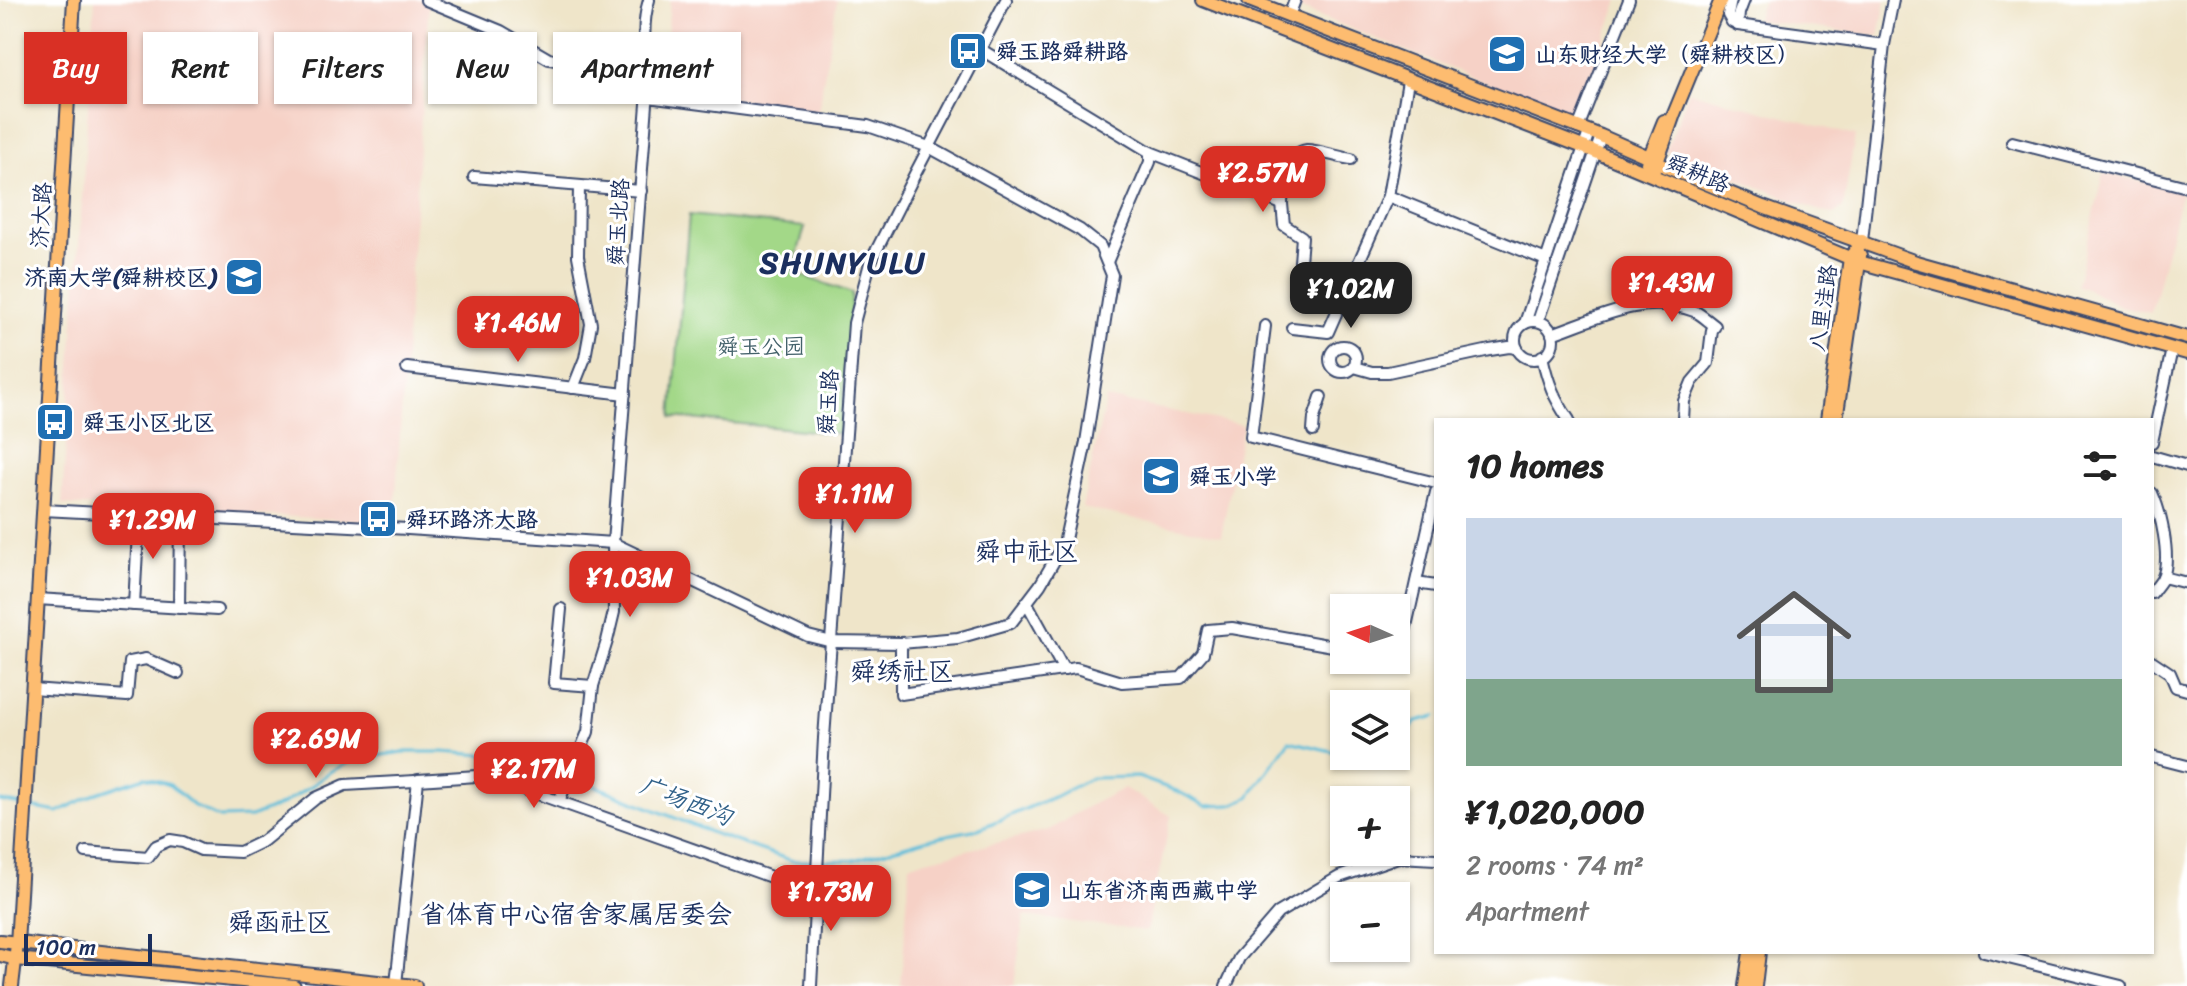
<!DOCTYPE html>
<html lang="en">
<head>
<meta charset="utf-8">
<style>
  body { margin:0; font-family:Sriracha,"LXGW WenKai TC",sans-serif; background:#f6f6f6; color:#222; height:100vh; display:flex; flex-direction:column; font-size:30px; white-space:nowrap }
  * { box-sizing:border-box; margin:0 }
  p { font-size:26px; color:#767676 }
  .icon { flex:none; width:44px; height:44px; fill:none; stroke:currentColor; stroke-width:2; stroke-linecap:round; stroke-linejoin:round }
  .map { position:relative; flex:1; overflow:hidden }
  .side { position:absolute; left:1434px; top:418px; width:720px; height:536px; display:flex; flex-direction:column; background:#fff; border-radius:0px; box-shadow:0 2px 6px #0004 }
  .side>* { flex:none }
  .banner { position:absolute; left:24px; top:32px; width:760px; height:72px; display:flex; gap:16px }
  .needle { width:52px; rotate:273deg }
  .fabs { position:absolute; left:1330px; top:594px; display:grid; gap:16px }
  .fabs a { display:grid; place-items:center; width:80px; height:80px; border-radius:0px; background:#fff; box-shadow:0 2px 6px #0004; font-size:40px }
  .scale { position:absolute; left:24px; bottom:20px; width:128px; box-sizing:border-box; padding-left:8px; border:4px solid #1b2f5e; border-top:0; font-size:22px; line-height:28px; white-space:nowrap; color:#1b2f5e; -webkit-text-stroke:6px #fff; paint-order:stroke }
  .price { position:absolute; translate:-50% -68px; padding:0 18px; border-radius:16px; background:#d93025; color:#fff; font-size:26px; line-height:52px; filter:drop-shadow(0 2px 4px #0008) }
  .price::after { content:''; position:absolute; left:50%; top:48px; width:24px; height:18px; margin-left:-12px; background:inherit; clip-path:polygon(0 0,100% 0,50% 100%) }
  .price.on { background:#222; color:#fff }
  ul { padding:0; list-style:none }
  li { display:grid; align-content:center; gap:16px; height:424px; padding:0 32px }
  li span { display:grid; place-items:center; height:248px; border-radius:0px; color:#555 }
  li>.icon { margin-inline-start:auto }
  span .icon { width:144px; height:144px; fill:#fffc; stroke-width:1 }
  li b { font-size:34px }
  h2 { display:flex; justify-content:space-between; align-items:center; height:96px; padding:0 32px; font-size:34px }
  .tag { padding:0 28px; border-radius:0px; background:#fff; box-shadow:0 2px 6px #0004; font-size:28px; line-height:72px }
  .tag.on { background:#d93025; color:#fff }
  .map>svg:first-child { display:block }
  .built { fill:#f6d1c6 }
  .green { fill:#a3d888; stroke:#5f8473; stroke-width:2 }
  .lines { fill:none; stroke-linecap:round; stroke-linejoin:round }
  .stream { stroke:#5bbdda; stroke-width:3 }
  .minor-casing { stroke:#3b4a6e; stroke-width:14 }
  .major-casing { stroke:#3b4a6e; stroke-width:16 }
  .minor { stroke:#fff; stroke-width:10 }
  .major { stroke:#fdbc6f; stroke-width:12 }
  .labels { text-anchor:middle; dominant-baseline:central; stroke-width:6; stroke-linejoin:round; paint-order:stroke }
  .poi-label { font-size:22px; font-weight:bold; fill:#1b2f5e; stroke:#fff; text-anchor:start }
  .street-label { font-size:22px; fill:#1b2f5e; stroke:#fff }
  .park-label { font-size:22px; fill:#44626b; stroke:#fff }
  .water-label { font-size:24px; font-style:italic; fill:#316189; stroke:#fff }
  .quarter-label { font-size:26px; fill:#1b2f5e; stroke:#fff }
  .district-label { font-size:30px; font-weight:bold; letter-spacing:2px; fill:#1b2f5e; stroke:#fff }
</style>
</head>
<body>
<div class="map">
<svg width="2187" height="986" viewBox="0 0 2187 986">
  <rect width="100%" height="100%" fill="#fff"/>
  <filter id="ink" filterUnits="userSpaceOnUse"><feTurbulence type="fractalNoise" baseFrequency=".0125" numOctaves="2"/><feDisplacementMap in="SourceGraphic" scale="16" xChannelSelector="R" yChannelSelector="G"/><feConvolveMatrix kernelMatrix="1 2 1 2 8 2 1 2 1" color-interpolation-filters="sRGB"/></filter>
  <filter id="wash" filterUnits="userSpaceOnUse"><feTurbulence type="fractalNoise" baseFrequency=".006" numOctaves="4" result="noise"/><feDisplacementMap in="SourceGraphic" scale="32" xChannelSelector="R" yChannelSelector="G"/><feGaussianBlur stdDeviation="1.8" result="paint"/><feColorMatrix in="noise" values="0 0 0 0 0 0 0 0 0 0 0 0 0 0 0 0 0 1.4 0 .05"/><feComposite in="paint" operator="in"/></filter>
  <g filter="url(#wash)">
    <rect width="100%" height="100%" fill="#efe5c9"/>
    <!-- built -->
    <g class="built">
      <path d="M95,0H429L394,522L62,505Z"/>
      <path d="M670,0H837L818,112L663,87Z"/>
      <path d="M1280,0H1619L1576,115L1552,109Z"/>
      <path d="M1763,0H1886L1879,36L1756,20Z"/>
      <path d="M1689,91L1855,136L1843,208L1833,214L1823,212L1666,151Z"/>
      <path d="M2104,173L2182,191L2151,313L2121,306L2077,285Z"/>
      <path d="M1106,398L1243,425L1221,536L1082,508Z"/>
      <path d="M1124,788L1171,816L1147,931L1024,916L1014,986H901L910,864L1049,830L1083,809Z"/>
    </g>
    <!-- green -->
    <path class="green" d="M689,215L805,227L792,272L852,293L841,434L672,417Z"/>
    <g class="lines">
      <!-- stream -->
      <g class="stream">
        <path d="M1396,746L1417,721L1436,716"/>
        <path d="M1351,756L1366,759L1379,756"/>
        <path d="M0,801L22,805"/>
        <path d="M30,807L58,812L97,793L145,777L170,785L194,806L219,818L251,817L281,805L310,787L331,771L357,759L402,752H442L485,755L558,771L715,834L793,861L854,860L932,838L978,829L1056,796L1091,778L1138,777L1179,792L1206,806L1231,805L1249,797L1289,741L1344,754"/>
      </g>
    </g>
  </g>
  <g filter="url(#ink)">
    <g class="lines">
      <defs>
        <g id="minor">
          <path d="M426,0L501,31L549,59L616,72L648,97L868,126L929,147L1080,230L1100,246L1112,275L1086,442L1064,544L1040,585L1011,623L958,638L901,643"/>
          <path d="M1731,0L1728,15L1732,22L1738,25L1884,45L1862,241"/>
          <path d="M1289,16L1295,0"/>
          <path d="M1738,25L1739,13L1744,0"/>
          <path d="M1884,45L1893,0"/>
          <path d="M980,49L1150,152V162L1107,262"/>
          <path d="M1578,128L1629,0"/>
          <path d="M2012,142L2187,187"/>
          <path d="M1150,152L1282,204C1283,185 1283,154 1307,150C1313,149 1342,158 1351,159"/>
          <path d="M474,177L641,191"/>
          <path d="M1388,196L1546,260"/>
          <path d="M1282,204L1284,225L1302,237L1300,262"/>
          <path d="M1538,321L1601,136"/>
          <circle cx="1534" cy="340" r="19"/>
          <path d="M1525,323L1589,132"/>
          <path d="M1265,326L1251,437L1436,483"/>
          <path d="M1292,328L1328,332L1388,196L1408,81"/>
          <path d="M1552,334C1598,318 1644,293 1694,311C1701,314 1708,321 1715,326L1712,330L1708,363L1692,382L1684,401L1683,420"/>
          <circle cx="1343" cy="359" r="13"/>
          <path d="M1542,356C1548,383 1554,398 1569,420"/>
          <path d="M1354,367L1372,372H1388L1490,350L1509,347L1517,348"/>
          <path d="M407,368L625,394"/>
          <path d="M573,388L585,358L591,324L578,256L579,186"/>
          <path d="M1313,431L1314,418L1321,397"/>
          <path d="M2152,442L2172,349"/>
          <path d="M2152,456L2187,466"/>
          <path d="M2152,493C2161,513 2171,556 2163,577C2161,582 2155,588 2152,593"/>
          <path d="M43,510L408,529L613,543L808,636L832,642L901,643V694L1076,668L1122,682L1181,678L1203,653L1208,630L1232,628L1344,648"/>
          <path d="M2163,577L2187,583"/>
          <path d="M1416,583L1436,586"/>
          <path d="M37,599L217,610"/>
          <path d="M1027,603L1064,670"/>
          <path d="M134,605L139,514"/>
          <path d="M179,608L180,517"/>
          <path d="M1396,657L1399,658L1436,492"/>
          <path d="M2152,661L2170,673L2176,687L2187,690"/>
          <path d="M593,686L607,641L614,612L613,543L649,78C645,52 641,26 649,0"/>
          <path d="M32,689L127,696L130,662L146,659L178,673"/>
          <path d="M2152,757L2187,766"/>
          <path d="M559,801L588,732L593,686L554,683L561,609"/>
          <path d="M86,852L148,857L156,846L170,840L183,842L201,850L240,852L263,841L316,798L345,785L415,781"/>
          <path d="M1984,952L2121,986"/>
          <path d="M396,984L418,780L477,776L507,783L816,893"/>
          <path d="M811,986L824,738L854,323L870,263L916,172L1006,0"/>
          <path d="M1226,986L1239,958L1278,913L1339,877L1398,857L1436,859"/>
        </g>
        <g id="major">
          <path d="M1203,0L1596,152L1859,262L2187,353"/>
          <path d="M1249,0L1601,136L1649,157L1657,163L1763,207L1916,262L2187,338"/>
          <path d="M1647,163L1664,121"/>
          <path d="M1655,168L1674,114L1721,0"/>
          <path d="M1827,420L1850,258L1862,241"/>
          <path d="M1836,420L1860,256"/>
          <path d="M0,941L415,986"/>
          <path d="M0,955L16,959L294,986"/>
          <path d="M12,986L17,944L74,0"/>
          <path d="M1745,986L1750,952"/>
          <path d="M1755,986L1759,952"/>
        </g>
      </defs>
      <!-- minor casing -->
      <use href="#minor" class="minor-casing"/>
      <!-- major casing -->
      <use href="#major" class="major-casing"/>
      <!-- minor -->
      <use href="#minor" class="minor"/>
      <!-- major -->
      <use href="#major" class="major"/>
    </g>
  </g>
  <!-- icons -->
  <defs>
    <symbol id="bus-square" viewBox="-11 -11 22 22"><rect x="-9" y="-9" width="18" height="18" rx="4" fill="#1f6fb2" stroke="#fff"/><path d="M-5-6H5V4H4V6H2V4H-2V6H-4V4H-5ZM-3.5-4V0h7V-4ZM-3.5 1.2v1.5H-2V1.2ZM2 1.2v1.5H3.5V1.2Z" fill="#fff"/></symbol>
    <symbol id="university-square" viewBox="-11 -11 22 22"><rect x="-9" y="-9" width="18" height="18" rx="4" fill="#1f6fb2" stroke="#fff"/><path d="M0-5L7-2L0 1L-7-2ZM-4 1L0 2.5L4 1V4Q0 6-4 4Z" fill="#fff"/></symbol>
    <symbol id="school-square" viewBox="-11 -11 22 22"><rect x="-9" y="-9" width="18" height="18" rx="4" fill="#1f6fb2" stroke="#fff"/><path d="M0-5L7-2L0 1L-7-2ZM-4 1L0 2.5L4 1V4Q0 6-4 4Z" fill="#fff"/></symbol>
  </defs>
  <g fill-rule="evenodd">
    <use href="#bus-square" x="946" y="29" width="44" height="44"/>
    <use href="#university-square" x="1485" y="32" width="44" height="44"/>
    <use href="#university-square" x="222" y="255" width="44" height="44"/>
    <use href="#bus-square" x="33" y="400" width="44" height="44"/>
    <use href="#school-square" x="1139" y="454" width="44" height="44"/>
    <use href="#bus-square" x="356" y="497" width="44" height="44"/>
    <use href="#school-square" x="1010" y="868" width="44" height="44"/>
  </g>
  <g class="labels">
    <!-- poi labels -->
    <g class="poi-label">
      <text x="996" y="51">舜玉路舜耕路</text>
      <text x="1535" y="54">山东财经大学（舜耕校区）</text>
      <text x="216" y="277" text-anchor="end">济南大学(舜耕校区)</text>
      <text x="83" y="422">舜玉小区北区</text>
      <text x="1189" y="476">舜玉小学</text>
      <text x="406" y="519">舜环路济大路</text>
      <text x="1060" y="890">山东省济南西藏中学</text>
    </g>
    <!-- street labels -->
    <g class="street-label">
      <text transform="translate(1698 173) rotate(23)">舜耕路</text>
      <text transform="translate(41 215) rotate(-86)">济大路</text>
      <text transform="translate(618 222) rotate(-86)">舜玉北路</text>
      <text transform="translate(1823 308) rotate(-82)">八里洼路</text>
      <text transform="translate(828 402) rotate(-86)">舜玉路</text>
    </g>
    <!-- park labels -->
    <g class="park-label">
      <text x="761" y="346">舜玉公园</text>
    </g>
    <!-- water labels -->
    <g class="water-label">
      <text transform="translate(686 801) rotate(21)">广场西沟</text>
    </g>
    <!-- quarter labels -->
    <g class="quarter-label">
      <text x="1027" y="551">舜中社区</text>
      <text x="902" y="671">舜绣社区</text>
      <text x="576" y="914">省体育中心宿舍家属居委会</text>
      <text x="280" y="922">舜函社区</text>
    </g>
    <!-- district labels -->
    <g class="district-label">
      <text x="843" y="263">SHUNYULU</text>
    </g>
  </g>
</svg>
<div class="fabs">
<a><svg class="needle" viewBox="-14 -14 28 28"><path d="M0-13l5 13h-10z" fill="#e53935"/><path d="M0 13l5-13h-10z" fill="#767676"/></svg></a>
<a><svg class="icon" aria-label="layers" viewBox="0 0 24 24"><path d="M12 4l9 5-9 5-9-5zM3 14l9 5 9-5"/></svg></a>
<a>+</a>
<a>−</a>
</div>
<div class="scale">100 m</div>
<b class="price" style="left:1263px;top:214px">¥2.57M</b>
<b class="price" style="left:1672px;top:324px">¥1.43M</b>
<b class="price on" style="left:1351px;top:330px">¥1.02M</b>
<b class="price" style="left:518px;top:364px">¥1.46M</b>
<b class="price" style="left:855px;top:535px">¥1.11M</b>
<b class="price" style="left:153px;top:561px">¥1.29M</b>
<b class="price" style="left:630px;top:619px">¥1.03M</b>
<b class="price" style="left:316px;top:780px">¥2.69M</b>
<b class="price" style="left:534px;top:810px">¥2.17M</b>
<b class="price" style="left:831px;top:933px">¥1.73M</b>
<div class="banner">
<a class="tag on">Buy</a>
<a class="tag">Rent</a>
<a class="tag">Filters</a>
<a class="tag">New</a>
<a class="tag">Apartment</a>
</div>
<section class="side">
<h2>10 homes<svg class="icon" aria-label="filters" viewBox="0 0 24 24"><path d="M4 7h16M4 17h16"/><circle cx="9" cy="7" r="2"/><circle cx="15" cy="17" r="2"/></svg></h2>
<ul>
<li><span style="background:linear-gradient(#c9d6e8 65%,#7fa58c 0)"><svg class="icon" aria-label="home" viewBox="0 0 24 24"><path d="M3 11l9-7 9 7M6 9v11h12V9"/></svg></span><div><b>¥1,020,000</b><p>2 rooms · 74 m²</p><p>Apartment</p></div></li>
</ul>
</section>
</div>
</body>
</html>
